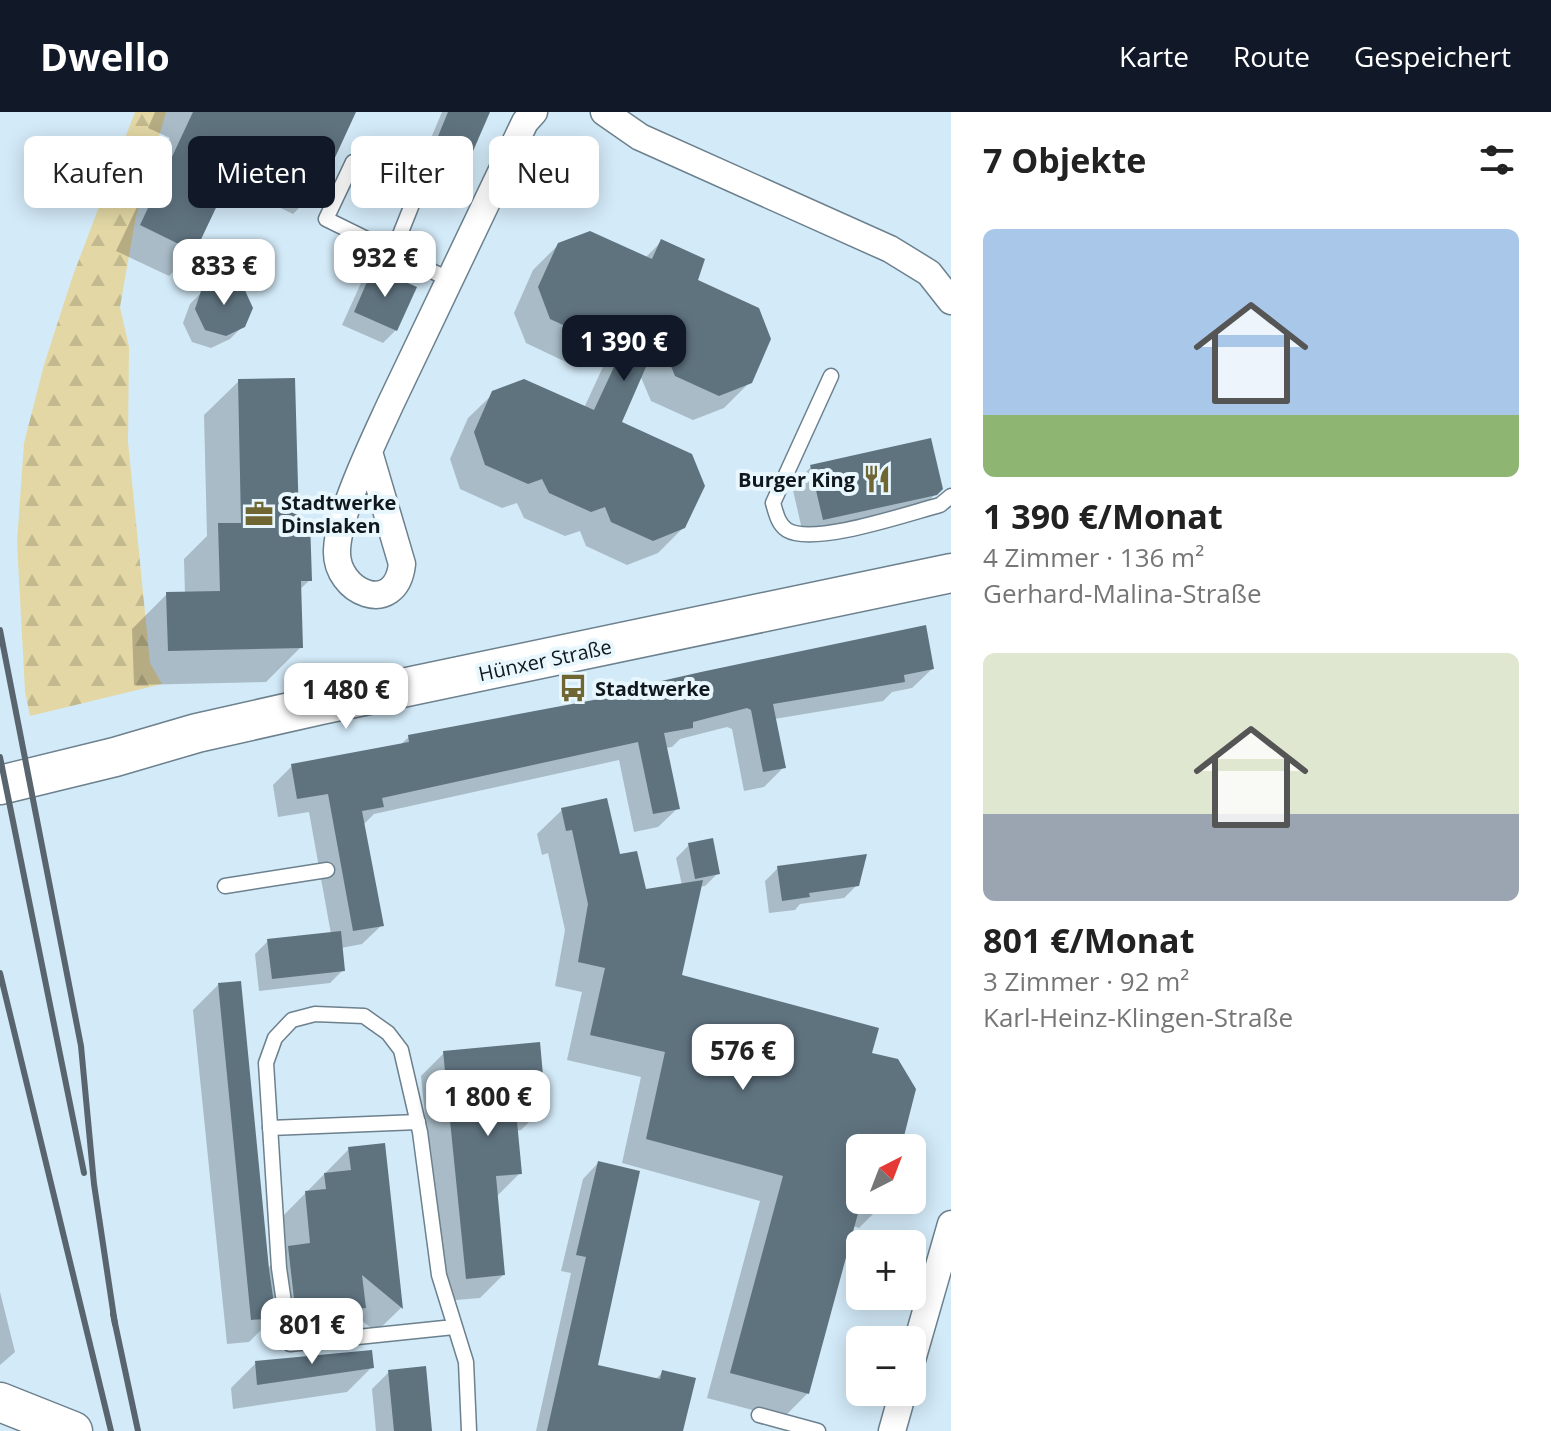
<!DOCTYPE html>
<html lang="de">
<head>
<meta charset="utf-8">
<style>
  body { margin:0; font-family:"Open Sans",sans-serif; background:#f2f2f2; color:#222; height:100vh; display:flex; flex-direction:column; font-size:30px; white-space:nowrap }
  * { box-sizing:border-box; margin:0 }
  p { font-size:26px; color:#767676 }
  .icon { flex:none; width:44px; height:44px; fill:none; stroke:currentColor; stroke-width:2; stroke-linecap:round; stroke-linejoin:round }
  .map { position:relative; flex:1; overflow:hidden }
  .side { display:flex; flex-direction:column; background:#fff; width:600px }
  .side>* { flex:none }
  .guide { position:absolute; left:24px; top:24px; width:760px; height:72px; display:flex; gap:16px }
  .needle { width:52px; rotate:42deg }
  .buttons { position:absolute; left:846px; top:1022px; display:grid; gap:16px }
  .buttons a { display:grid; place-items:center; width:80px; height:80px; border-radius:12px; background:#fff; box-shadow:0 4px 20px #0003; font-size:40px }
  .price { position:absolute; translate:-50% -68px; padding:0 18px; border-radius:16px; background:#fff; color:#222; font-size:26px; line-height:52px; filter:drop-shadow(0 2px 4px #0008) }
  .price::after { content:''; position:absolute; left:50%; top:48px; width:24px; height:18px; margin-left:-12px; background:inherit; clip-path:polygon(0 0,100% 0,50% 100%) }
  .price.current { background:#111827; color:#fff }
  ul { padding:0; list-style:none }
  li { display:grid; align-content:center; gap:16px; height:424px; padding:0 32px }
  li span { display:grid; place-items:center; height:248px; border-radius:12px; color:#555 }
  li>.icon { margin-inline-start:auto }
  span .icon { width:144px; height:144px; fill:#fffc; stroke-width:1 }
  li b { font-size:34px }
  h2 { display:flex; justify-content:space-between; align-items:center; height:96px; padding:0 32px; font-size:34px }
  .pill { padding:0 28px; border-radius:12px; background:#fff; box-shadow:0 4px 20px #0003; font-size:28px; line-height:72px }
  .pill.current { background:#111827; color:#fff }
  header { display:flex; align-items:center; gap:48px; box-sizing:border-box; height:112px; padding:0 40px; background:#111827; color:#fff }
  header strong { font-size:38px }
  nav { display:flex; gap:44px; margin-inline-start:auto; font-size:28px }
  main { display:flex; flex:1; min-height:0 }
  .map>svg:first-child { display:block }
  .forest { fill:url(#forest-firs) }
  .shadow { fill:#0003 }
  .building { fill:#5f737f }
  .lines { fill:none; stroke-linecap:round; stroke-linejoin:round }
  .service-casing { stroke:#6c808d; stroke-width:17 }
  .minor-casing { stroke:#6c808d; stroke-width:29 }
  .secondary-casing { stroke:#6c808d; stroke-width:41 }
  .service { stroke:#fff; stroke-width:14 }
  .minor { stroke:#fff; stroke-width:26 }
  .secondary { stroke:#fff; stroke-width:38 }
  .rail { stroke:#58656e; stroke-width:6 }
  .labels { text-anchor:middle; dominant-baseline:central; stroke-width:8; stroke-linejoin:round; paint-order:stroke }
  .poi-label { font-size:20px; font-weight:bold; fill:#10181d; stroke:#e8f6fe; text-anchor:start }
  .street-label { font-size:20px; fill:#10181d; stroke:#e8f6fe }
</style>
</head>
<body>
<header>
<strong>Dwello</strong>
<nav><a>Karte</a><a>Route</a><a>Gespeichert</a></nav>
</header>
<main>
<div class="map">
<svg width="951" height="1319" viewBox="0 0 951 1319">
  <defs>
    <pattern id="forest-firs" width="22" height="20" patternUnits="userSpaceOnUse" patternTransform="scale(2)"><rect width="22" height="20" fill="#e3d8a5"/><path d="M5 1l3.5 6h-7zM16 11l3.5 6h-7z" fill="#c2b98e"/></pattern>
  </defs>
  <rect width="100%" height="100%" fill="#d3eaf8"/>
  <!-- forest -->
  <path class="forest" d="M135,0H166L136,104L120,195L129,235L128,330L150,551L162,572L30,604L25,579L17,430L24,331L44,253L72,166Z"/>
  <!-- shadow -->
  <g class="shadow">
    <path d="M155,0H354L318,77L293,102L226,70L194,139L169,164L116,139L170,26L148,16Z"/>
    <path d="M442,0H488L465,52L452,65L420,52Z"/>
    <path d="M661,130L695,169L750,270L724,296L693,308L651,289L640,263L619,311L684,415L658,441L627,453L586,434L580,419L565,424L524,406L517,391L502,396L460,377L450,347L468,306L494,281L584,296L613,233L568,251L526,231L514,201L533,158L559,132L645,146Z"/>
    <path d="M374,158L396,218L383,231L342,213L361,171Z"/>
    <path d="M204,178L243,214L230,227L211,236L192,230L183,211L190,192Z"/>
    <path d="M239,269L297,411L310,468L299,478L301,535L266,570L134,573L132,517L167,482H185L184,447L207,424L204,303Z"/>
    <path d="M811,355L941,377L921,396L804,426L792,374Z"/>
    <path d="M932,557L912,576L892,580L883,589L774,607L783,656L764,675L744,679L732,617L727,615L680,627L672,635L665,636L678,696L658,715L634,720L619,648L374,702L363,713L382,813L362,832L341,836L343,858L330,871L259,879L255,842L268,829L331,822L309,700L278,705L273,673L292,654L400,633L409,625L600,589L605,584Z"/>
    <path d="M562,698L618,745L644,779L682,773L676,746L689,733L718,761L705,774L699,775L679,864L870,942L899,1036H860V1088H885L884,1091L859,1116L853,1114L808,1281L783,1306L707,1286L760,1089L622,1051L641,965L567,948L582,880L555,874L565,818L548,741L542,743L537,722Z"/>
    <path d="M778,756L857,773L844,786L800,792L795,798L769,801L765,769Z"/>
    <path d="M218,873L267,1157L284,1140L281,1106L349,1037L383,1033L401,1196L376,1220L356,1204L339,1220L271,1228L269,1210L249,1230L227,1232L193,898Z"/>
    <path d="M444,941L544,995L521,1018L516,1019L520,1061L496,1085L503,1163L480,1186L444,1189L421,964Z"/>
    <path d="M598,1051L595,1255L655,1268L663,1260L681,1319H536L571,1161L561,1159L583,1067Z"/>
    <path d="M0,1180L15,1240L0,1253Z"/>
    <path d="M256,1251L372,1255L347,1280L233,1297L231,1276Z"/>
    <path d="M389,1260L430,1319H376L372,1277Z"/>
  </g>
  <!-- building -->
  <g class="building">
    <path d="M193,0H356L320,78L242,41L195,140L140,113Z"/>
    <path d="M448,0H490L467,53L432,39Z"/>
    <path d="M590,119L652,147L661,127L705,147L698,168L759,196L771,227L752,271L719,284L675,264L659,225L622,310L692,342L705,374L685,416L653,429L611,410L605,395L591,400L549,381L542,367L528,372L485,353L474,320L492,279L524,267L594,298L635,210L594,227L550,207L538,175L558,131Z"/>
    <path d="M373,156L417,175L397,219L354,200Z"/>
    <path d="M220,166L243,174L253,196L245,215L226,224L205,218L195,197L202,176Z"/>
    <path d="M295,266L299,409H310L312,469H301L303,536L168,539L166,480L220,479L218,411H241L238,267Z"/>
    <path d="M931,326L943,377L937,383L823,408L810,353Z"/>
    <path d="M926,513L934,557L904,563L905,570L773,592L786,656L763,660L751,598L747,596L693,610V616L664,621L680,697L653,702L638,630L382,686L384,695L362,699L384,814L353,819L328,682L297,687L291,652L409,630L408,623L604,586V582L701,560Z"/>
    <path d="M607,686L620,742L637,739L646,777L703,768L682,863L879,916L872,941L898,947L916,977L901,1036H860V1094L809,1282L730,1261L783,1064L646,1027L665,940L590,923L605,856L578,850L588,792L572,718L566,719L561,696Z"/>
    <path d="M713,726L720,762L695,767L688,731Z"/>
    <path d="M867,742L859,774L809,781L810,785L782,789L777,754Z"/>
    <path d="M341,819L345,859L272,867L267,827Z"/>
    <path d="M241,869L269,1157L276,1206L251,1208L218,871Z"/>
    <path d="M540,930L546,996L516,999L522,1062L496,1064L505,1163L466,1167L443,939Z"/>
    <path d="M385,1031L403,1197L362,1163L366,1196L296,1204L288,1134L310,1131L305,1079L326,1077L324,1061L351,1058L348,1035Z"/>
    <path d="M598,1049L640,1059L598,1253L660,1267L662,1258L696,1266L683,1319H547L586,1145L576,1143Z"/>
    <path d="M372,1238L374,1256L257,1273L255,1249Z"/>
    <path d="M426,1254L432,1319H394L388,1258Z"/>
  </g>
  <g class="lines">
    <defs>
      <g id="service">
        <path d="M393,140L417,80L353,50L326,107L450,168"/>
        <path d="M831,264L773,391C776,401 778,412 787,418C814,434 909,401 940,393L951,384"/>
        <path d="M225,774L327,758"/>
        <path d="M270,1016L418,1010"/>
        <path d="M454,1215L290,1232L279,1156L266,951L275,926L292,908L315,902L364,904L388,921L401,938L420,1020L439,1163L466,1250L469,1319"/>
        <path d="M759,1303L818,1319"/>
      </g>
      <g id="minor">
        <path d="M604,0L640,25L890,137L929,161L951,189"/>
        <path d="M369,340L402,452C396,506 335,481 337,438C338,402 374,328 390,293L525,10L534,0"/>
        <path d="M912,1248L951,1112"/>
        <path d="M892,1319L903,1280"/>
      </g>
      <g id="secondary">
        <path d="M0,673L115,645L197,621L321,593L951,461"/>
        <path d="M0,1290L73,1319"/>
      </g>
    </defs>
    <!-- service casing -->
    <use href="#service" class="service-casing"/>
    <!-- minor casing -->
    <use href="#minor" class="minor-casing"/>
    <!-- secondary casing -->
    <use href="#secondary" class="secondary-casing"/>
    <!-- service -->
    <use href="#service" class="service"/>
    <!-- minor -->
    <use href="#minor" class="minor"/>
    <!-- secondary -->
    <use href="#secondary" class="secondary"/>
    <!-- rail -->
    <g class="rail">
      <path d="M0,518L81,934L94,1072L115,1212"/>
      <path d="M0,645L84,1061"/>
      <path d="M0,861L111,1319"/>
      <path d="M113,1202L138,1319"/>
    </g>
  </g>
  <!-- icons -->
  <defs>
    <symbol id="restaurant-bare" viewBox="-9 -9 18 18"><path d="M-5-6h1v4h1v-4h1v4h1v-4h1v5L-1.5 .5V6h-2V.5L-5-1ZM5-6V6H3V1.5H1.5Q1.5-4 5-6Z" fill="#706633" stroke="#e8f6fe" stroke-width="2.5" paint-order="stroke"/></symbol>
    <symbol id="office-bare" viewBox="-9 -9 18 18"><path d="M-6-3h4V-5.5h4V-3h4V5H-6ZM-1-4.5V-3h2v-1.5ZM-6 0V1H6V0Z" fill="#706633" stroke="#e8f6fe" stroke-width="2.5" paint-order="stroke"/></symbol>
    <symbol id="bus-bare" viewBox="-9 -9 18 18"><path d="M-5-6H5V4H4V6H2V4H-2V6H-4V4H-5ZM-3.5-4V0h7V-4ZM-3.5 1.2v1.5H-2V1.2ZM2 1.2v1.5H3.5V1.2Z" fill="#706633" stroke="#e8f6fe" stroke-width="2.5" paint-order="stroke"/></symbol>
  </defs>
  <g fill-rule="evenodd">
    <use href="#restaurant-bare" x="857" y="347" width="40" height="40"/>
    <use href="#office-bare" x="239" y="382" width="40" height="40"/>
    <use href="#bus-bare" x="553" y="556" width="40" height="40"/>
  </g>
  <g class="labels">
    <!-- poi labels -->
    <g class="poi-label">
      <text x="855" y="367" text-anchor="end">Burger King</text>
      <text x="281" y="390">Stadtwerke<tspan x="281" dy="23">Dinslaken</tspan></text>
      <text x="595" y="576">Stadtwerke</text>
    </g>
    <!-- street labels -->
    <g class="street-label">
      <text transform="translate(545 548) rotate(-12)">Hünxer Straße</text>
    </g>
  </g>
</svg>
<div class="buttons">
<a><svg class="needle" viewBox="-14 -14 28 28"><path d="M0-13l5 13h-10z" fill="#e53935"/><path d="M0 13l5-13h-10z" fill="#767676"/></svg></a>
<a>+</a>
<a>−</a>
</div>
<b class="price" style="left:385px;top:187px">932 €</b>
<b class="price" style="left:224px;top:195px">833 €</b>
<b class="price current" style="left:624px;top:271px">1 390 €</b>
<b class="price" style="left:346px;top:619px">1 480 €</b>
<b class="price" style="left:743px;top:980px">576 €</b>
<b class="price" style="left:488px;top:1026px">1 800 €</b>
<b class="price" style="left:312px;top:1254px">801 €</b>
<div class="guide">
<a class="pill">Kaufen</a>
<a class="pill current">Mieten</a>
<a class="pill">Filter</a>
<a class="pill">Neu</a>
</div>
</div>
<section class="side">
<h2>7 Objekte<svg class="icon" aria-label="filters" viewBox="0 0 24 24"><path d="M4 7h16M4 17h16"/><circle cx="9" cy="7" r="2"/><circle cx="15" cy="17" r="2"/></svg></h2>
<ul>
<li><span style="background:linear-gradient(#a9c7e8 75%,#8fb573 0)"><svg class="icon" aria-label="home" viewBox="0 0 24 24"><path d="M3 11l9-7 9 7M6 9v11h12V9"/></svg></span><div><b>1 390 €/Monat</b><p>4 Zimmer · 136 m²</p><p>Gerhard-Malina-Straße</p></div></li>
<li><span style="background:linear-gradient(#dfe7d0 65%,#9aa5b1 0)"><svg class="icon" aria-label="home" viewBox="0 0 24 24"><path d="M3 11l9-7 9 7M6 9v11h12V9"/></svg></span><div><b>801 €/Monat</b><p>3 Zimmer · 92 m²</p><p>Karl-Heinz-Klingen-Straße</p></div></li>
</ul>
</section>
</main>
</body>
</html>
